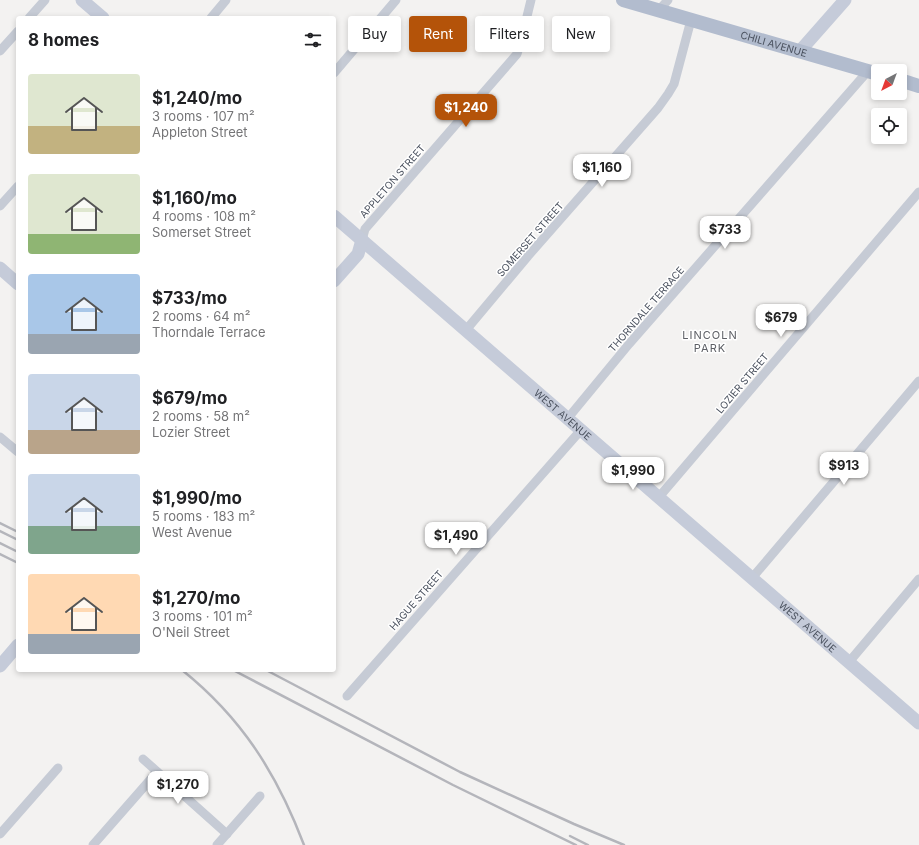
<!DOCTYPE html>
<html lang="en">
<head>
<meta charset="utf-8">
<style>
  body { margin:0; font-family:Inter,sans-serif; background:#f6f6f6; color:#202124; height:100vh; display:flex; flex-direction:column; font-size:15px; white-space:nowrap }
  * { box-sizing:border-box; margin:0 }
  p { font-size:13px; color:#757577 }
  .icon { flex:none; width:22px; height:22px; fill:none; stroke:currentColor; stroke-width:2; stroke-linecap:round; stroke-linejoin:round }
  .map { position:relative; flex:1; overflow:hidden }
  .sheet { position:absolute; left:16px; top:16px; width:320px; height:656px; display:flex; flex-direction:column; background:#fff; border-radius:4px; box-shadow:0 2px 6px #0003 }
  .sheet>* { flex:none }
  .banner { position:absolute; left:348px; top:16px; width:380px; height:36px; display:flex; gap:8px }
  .needle { width:26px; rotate:221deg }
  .fabs { position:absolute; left:871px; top:64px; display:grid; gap:8px }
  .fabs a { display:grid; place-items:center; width:36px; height:36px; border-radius:4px; background:#fff; box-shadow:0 2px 6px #0003; font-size:20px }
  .price { position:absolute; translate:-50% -34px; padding:0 9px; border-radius:8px; background:#fff; color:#222; font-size:13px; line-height:26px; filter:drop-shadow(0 1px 2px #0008) }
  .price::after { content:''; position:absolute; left:50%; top:24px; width:12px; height:9px; margin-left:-6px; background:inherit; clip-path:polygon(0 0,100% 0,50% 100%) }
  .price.active { background:#b45309; color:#fff }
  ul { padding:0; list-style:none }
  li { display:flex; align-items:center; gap:12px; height:100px; padding:0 12px }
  li span { display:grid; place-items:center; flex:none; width:112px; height:80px; border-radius:4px; color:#555 }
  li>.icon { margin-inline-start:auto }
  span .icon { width:48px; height:48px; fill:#fffc; stroke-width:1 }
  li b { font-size:17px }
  h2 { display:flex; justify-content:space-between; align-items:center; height:48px; padding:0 12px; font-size:17px }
  .pill { padding:0 14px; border-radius:4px; background:#fff; box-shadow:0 2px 6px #0003; font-size:14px; line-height:36px }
  .pill.active { background:#b45309; color:#fff }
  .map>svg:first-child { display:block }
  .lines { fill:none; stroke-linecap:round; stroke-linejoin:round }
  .street { stroke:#c6cbd5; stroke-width:9 }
  .secondary { stroke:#c5cbd9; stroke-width:13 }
  .primary { stroke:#b2bcce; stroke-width:14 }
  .rail { stroke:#b4b5bb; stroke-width:2.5 }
  .labels { text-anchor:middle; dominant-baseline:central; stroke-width:3; stroke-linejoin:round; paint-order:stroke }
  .street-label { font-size:10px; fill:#4a515e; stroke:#fff }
  .neighbourhood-label { font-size:11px; letter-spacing:1px; fill:#5e6066; stroke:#fff }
</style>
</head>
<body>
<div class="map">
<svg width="919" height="845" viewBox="0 0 919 845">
  <rect width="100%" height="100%" fill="#f3f2f1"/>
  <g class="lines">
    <!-- street -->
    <g class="street">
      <path d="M659,10L668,0"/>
      <path d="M29,18L45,0"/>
      <path d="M211,18L226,0"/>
      <path d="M0,51L18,31"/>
      <path d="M334,73L396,0"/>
      <path d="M0,206L18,186"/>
      <path d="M362,240L365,229L517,54L521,41L531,0"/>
      <path d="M466,330L528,256L658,108L668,94L674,84L691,20"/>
      <path d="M568,418L629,344L868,71"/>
      <path d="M0,437L18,452"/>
      <path d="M659,497L919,192"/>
      <path d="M752,578L919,381"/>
      <path d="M849,662L919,579"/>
      <path d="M347,696L581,430"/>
      <path d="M143,759L227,834"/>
      <path d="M0,834L58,768"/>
      <path d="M93,845L157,772"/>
      <path d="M217,845L260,796"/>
    </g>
    <!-- secondary -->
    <g class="secondary">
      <path d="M82,0L103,18"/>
      <path d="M800,51L845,0"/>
      <path id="s1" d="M334,216L919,723"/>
      <path d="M0,268L18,284"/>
      <path d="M334,281L358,254L362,240"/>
      <path d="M0,666L18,645"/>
    </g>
    <!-- primary -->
    <g class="primary">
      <path id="s2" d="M623,0L878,74"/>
      <path d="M900,80L919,86"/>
    </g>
    <!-- rail -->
    <g class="rail">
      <path d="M0,523L18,532"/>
      <path d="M0,531L18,540"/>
      <path d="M0,543L18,552"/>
      <path d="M0,554L18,563"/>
      <path d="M182,670C242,718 277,774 304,845"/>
      <path d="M233,670L453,785L576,845"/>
      <path d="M266,670L460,772L574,824L624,845"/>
      <path d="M570,836L588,845"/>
    </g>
  </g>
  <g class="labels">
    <!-- street labels -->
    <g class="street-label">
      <text stroke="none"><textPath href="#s2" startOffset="157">CHILI AVENUE</textPath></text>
      <text transform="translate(392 181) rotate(-49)">APPLETON STREET</text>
      <text transform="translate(530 239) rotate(-49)">SOMERSET STREET</text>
      <text transform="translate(646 309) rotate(-49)">THORNDALE TERRACE</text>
      <text transform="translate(742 383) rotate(-50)">LOZIER STREET</text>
      <text stroke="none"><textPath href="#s1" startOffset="303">WEST AVENUE</textPath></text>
      <text transform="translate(416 600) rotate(-49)">HAGUE STREET</text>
      <text stroke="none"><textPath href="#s1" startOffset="627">WEST AVENUE</textPath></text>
    </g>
    <!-- neighbourhood labels -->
    <g class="neighbourhood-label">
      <text x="710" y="335">LINCOLN<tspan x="710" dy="13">PARK</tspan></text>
    </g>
  </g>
</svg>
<div class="fabs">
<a><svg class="needle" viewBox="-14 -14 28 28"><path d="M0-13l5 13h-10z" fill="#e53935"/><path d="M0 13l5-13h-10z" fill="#757577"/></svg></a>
<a><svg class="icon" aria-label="locate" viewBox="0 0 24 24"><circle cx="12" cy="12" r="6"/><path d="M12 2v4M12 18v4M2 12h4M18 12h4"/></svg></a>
</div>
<b class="price active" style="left:466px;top:128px">$1,240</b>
<b class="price" style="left:602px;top:188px">$1,160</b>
<b class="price" style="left:725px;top:250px">$733</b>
<b class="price" style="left:781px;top:338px">$679</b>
<b class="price" style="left:844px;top:486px">$913</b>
<b class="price" style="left:633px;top:491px">$1,990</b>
<b class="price" style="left:456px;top:556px">$1,490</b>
<b class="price" style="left:178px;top:805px">$1,270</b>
<div class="banner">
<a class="pill">Buy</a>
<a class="pill active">Rent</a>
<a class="pill">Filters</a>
<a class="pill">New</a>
</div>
<section class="sheet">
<h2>8 homes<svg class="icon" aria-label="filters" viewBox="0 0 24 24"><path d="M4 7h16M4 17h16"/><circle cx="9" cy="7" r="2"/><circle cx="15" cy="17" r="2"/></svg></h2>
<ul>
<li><span style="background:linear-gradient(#dfe7d0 65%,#c2b280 0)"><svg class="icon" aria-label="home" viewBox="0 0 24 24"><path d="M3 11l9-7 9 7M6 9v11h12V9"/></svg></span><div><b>$1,240/mo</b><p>3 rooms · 107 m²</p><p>Appleton Street</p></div></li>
<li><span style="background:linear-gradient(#dfe7d0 75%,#8fb573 0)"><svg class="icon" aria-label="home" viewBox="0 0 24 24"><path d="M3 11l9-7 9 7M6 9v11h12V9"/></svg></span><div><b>$1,160/mo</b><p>4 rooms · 108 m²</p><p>Somerset Street</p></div></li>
<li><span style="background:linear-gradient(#a9c7e8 75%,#9aa5b1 0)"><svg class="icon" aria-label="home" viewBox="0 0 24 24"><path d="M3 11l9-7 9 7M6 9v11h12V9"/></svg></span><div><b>$733/mo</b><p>2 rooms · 64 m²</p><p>Thorndale Terrace</p></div></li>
<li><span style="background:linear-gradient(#c9d6e8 70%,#b9a48a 0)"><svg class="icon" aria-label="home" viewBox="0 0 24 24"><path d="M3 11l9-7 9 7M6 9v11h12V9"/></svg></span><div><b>$679/mo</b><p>2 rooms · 58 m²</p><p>Lozier Street</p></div></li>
<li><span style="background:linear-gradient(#c9d6e8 65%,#7fa58c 0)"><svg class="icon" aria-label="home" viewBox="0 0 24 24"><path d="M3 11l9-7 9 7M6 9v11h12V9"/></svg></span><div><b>$1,990/mo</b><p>5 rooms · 183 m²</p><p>West Avenue</p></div></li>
<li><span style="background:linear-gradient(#ffd9b3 75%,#9aa5b1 0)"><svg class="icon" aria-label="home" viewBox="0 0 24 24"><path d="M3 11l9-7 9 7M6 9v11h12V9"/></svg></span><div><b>$1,270/mo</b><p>3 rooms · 101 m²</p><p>O'Neil Street</p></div></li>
</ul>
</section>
</div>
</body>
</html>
